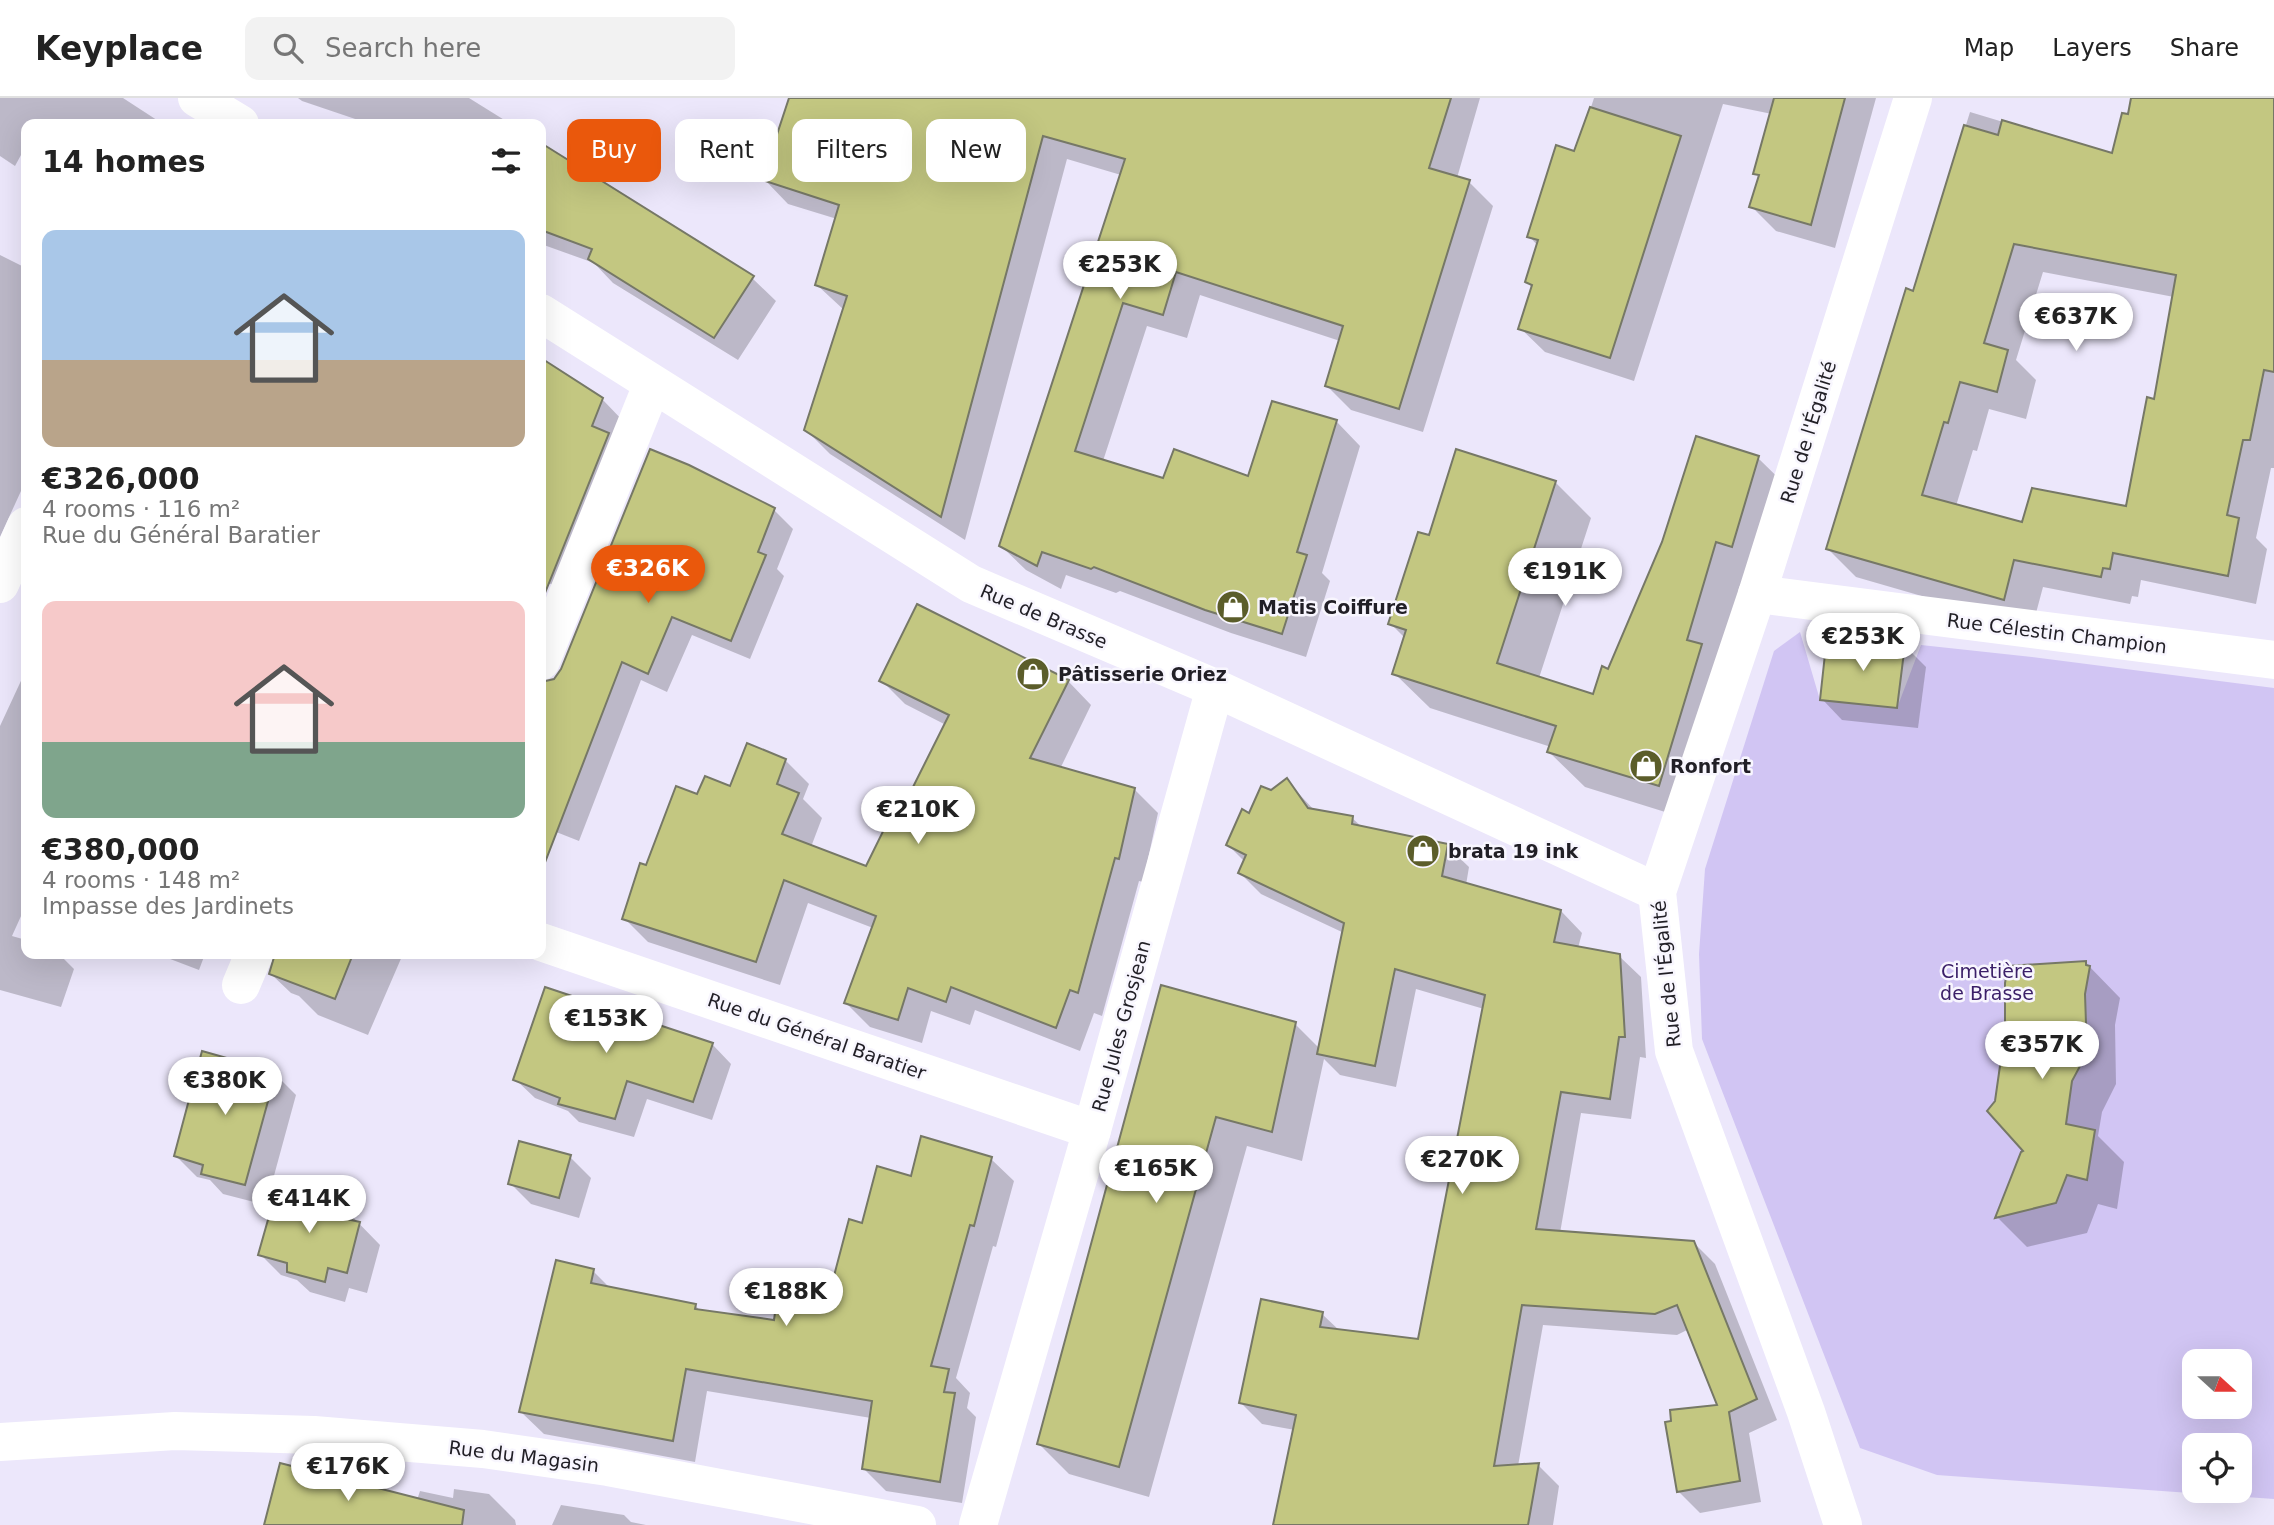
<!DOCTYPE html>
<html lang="en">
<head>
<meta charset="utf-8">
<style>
  body { margin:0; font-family:"DejaVu Sans",sans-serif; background:#f2f2f2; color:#222; height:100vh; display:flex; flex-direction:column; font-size:26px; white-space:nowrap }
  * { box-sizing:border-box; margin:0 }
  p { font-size:23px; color:#767676 }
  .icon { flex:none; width:38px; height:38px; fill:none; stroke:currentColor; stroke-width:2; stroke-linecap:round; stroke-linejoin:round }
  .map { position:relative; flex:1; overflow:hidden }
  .details { position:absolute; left:21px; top:21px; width:525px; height:840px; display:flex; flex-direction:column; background:#fff; border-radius:14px; box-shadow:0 7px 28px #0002 }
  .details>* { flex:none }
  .guide { position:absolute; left:567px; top:21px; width:665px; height:63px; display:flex; gap:14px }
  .needle { width:46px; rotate:111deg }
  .tools { position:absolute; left:2182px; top:1251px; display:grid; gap:14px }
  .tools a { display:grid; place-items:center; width:70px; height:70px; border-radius:14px; background:#fff; box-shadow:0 7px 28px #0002; font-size:35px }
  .price { position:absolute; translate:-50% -60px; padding:0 16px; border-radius:24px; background:#fff; color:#222; font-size:23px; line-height:46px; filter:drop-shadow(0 2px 4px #0008) }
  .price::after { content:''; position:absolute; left:50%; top:42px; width:21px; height:16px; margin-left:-10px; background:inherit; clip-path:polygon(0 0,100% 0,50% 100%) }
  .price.on { background:#ea580c; color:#fff }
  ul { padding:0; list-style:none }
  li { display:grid; align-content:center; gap:14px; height:371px; padding:0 21px }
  li span { display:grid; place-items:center; height:217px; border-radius:14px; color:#555 }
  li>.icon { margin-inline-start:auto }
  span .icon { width:126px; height:126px; fill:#fffc; stroke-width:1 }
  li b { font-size:30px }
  h2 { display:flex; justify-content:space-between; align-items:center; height:84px; padding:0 21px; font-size:30px }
  .chip { padding:0 24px; border-radius:14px; background:#fff; box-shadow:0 7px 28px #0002; font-size:24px; line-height:63px }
  .chip.on { background:#ea580c; color:#fff }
  header { display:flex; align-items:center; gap:42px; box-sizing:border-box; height:98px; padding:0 35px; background:#fff; border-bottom:2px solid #e0e0e0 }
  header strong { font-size:33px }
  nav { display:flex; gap:38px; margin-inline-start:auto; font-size:24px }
  .search { width:490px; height:63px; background:#f2f2f2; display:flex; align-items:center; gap:18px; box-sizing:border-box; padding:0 24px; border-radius:14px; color:#767676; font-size:26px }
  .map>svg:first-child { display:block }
  .green { fill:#d1c5f3; fill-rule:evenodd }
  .shadow { fill:#0003; fill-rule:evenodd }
  .building { fill:#c3c781; stroke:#767866; stroke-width:2; fill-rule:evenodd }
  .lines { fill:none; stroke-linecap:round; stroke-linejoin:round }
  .minor { stroke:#fff; stroke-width:38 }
  .labels { text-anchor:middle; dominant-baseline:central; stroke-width:5; stroke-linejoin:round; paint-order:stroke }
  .street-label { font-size:19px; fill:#211f26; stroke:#f8f6fe }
  .poi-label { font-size:19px; font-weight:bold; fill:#211f26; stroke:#f8f6fe; text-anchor:start }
  .park-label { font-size:19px; fill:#3b1f68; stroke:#f8f6fe }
</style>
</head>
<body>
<header>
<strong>Keyplace</strong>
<div class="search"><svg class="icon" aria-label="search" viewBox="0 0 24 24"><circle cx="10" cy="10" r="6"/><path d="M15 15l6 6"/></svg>Search here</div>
<nav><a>Map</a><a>Layers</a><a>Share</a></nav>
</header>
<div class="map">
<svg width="2274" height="1427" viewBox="0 0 2274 1427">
  <rect width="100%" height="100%" fill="#ece7fb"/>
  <!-- green -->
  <path class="green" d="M1800,534L1820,602L1897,610L1921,547L2032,559L2274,590V1401L1937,1377L1860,1350L1702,941L1699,856L1705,771L1774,553ZM2194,1264H2240V1309H2194ZM2194,1348H2240V1393H2194Z"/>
  <!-- shadow -->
  <g class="shadow">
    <path d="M0,0H123L163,26H26V59L21,57L15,68L0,58Z"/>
    <path d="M298,0H469L511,26H370L302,3Z"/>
    <path d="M790,0H1480L1457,80L1469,84L1493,108L1423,334L1351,312L1327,288L1340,243L1200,197L1187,240L1147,228L1103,363L1164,382L1249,380L1336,323L1360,348L1322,475L1330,483L1306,559L1231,535L1120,493L1116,495L1066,477L1061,491L1026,472L1001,448L1121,77L1067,61L965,442L830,356L806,332L844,212L817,187L837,121L788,106L764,81Z"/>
    <path d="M1594,0H1876L1835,150L1776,133L1751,108L1760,80L1755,75L1772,16L1723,6L1634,283L1545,254L1520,230L1533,190L1527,184L1538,148L1529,138L1576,55Z"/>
    <path d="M2133,0H2274V370H2271L2256,440L2267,451L2256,506L2141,482L2138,499L2132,498L2130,506L2043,489L2032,530L1856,479L1828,451L1914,195L1970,14L2113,57L2129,18ZM2043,174L2174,199L2156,303L2127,410L2024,426L1956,408L1973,352L1977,353L1989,311L2026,321L2036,282L2016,262Z"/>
    <path d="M541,45L752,180L776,203L738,262L613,185L594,165L541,146Z"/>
    <path d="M0,157L24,169L26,165V382L0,439Z"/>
    <path d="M541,262L602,301L627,327L579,496L545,484L541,495Z"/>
    <path d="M1758,360L1794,395L1694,723L1585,689L1549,654L1551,649L1430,610L1394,575L1405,540L1390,525L1430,439L1555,384L1591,420L1539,580L1595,599L1609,573Z"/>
    <path d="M774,412L793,431L777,471L784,478L750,561L692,537L667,594L641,582L579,743L541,728V659L605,495Z"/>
    <path d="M1905,548L1926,569L1918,630L1842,622L1822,601L1857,552Z"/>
    <path d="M26,572V807L12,838L26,842V856H59L74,871L61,909L0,892V628Z"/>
    <path d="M881,582L1068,583L1091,607L1060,671L1134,691L1158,715L1143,784L1139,783L1102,918L1094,915L1080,953L975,912L970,927L931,913L922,945L870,929L846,905L873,830L808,805L780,887L648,844L624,820L647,769L698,699L731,690L785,662L809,686L803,701L822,720L811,749L867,770L905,707L946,627L905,606Z"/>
    <path d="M1286,682L1315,713L1352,720L1362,729L1447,748L1469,769L1466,787L1561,813L1582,835L1578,850L1619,858L1641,879L1646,960L1640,959L1631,1021L1581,1015L1560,1135L1694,1145L1715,1166L1777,1322L1749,1335L1761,1404L1700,1415L1678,1393L1720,1309L1689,1231L1677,1237L1543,1227L1518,1368L1538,1367L1559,1388L1553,1427H1274L1295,1332L1262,1326L1241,1305L1322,1216L1340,1233L1419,1243L1484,911L1416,891L1396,989L1340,977L1324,961L1302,1063L1247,1048L1149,1399L1069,1376L1038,1345L1162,890L1295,926L1320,951L1344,835L1261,796L1240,775L1245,764L1228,747L1250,717L1271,694Z"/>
    <path d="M157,856H205L199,872Z"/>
    <path d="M279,856H403L368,937L318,917L299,898L291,895L271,876Z"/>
    <path d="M2086,865L2120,900L2115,927L2116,986L2102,1014L2098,1038L2124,1064L2117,1111L2098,1106L2087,1135L2027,1149L1997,1119L2027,1055Z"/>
    <path d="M712,946L731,966L712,1022L647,1001L634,1039L579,1024L568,1013L535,1000L515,981Z"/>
    <path d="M275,976L296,997L266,1107L223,1096L210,1082L197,1079L176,1058Z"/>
    <path d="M570,1059L591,1080L579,1120L531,1106L510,1085Z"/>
    <path d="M991,1061L1014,1083L996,1149L993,1148L956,1280L970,1295L967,1310L976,1319L962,1405L886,1393L864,1371L871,1320L707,1293L695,1364L544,1336L521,1314L593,1173L611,1191L695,1207L701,1214L775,1224L826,1214L864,1127L912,1080Z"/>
    <path d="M343,1109L380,1147L367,1195L349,1190L345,1204L310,1194L297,1182L281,1177L260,1156Z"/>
    <path d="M454,1391L489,1396L515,1422L516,1427H266L417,1402L420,1393L453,1400Z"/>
    <path d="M561,1407L624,1417L631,1424L646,1427H552Z"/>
  </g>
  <!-- building -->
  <g class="building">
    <path d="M789,0H1451L1429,70L1470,82L1399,311L1325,288L1343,228L1176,174L1163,217L1123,205L1075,353L1163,380L1174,351L1248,378L1272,303L1337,322L1297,454L1307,457L1282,536L1205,512L1094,469L1091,471L1042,454L1037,468L999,448L1125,61L1043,38L941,419L804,332L847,198L815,187L839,107L762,82Z"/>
    <path d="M1774,0H1845L1811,127L1749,109L1759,77L1753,76Z"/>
    <path d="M2131,0H2274V274L2264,272L2250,342H2243L2227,417L2239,420L2228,478L2113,455L2110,471L2103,470L2101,479L2014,462L2004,502L1826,451L1906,190L1913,193L1964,27L1998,37L2002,22L2112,55L2122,15L2128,16ZM2014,146L2176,177L2154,301L2147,299L2126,408L2032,390L2022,424L1922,397L1944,324L1948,325L1960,284L1997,294L2008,252L1984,245Z"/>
    <path d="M1590,9L1681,38L1610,260L1518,231L1532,187L1525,184L1538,142L1527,139L1556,47L1574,53Z"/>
    <path d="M541,45L754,178L714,240L588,161L592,151L541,132Z"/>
    <path d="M541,260L603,300L592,328L609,335L541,505Z"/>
    <path d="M1696,338L1759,358L1732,449L1716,444L1687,542L1702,546L1659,688L1547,654L1556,628L1392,576L1406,532L1388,526L1418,434L1429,437L1456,351L1556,383L1497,565L1593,596L1602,568L1608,571L1662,444Z"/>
    <path d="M650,351L689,367L775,410L758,454L766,457L731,543L672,519L648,576L622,564L544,767L541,766V584L554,581L561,571Z"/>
    <path d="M917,506L1069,582L1030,660L1135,690L1119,761L1115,760L1078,895L1070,892L1056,930L951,889L946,904L908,890L898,922L844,905L876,818L784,782L756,864L622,821L640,765L646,767L676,688L697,696L705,678L730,688L747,645L786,661L777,686L799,695L782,736L866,768L898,703L905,705L949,617L879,583Z"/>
    <path d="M1856,540L1905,546L1897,610L1820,602L1826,547L1855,550Z"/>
    <path d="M1287,680L1308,710L1353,718L1352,726L1448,746L1442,778L1561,812L1554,844L1620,856L1625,939H1619L1610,1001L1561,994L1536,1131L1694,1143L1757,1301L1729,1314L1740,1383L1677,1394L1665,1324L1671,1323L1670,1312L1717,1307L1677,1207L1655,1216L1522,1207L1494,1368L1539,1365L1528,1427H1273L1296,1317L1239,1305L1261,1201L1323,1214L1320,1229L1418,1241L1485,897L1395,871L1375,968L1317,956L1344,825L1238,775L1246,757L1226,747L1242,711L1249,715L1261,688L1271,692Z"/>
    <path d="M275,856H353L335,901L269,876Z"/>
    <path d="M2086,863V867L2090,868L2085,896L2087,955L2072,983L2066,1026L2095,1032L2087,1082L2067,1077L2056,1105L1995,1120L2021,1054L2023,1053L1987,1013L1995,1003L2005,933V885L2008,868Z"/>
    <path d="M1161,887L1296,924L1272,1034L1216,1019L1119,1369L1037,1346Z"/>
    <path d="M545,889L713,945L693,1004L627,983L615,1021L558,1006L560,1000L513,982Z"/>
    <path d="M202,953L276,974L245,1087L201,1076L203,1067L174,1058Z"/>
    <path d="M921,1038L992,1059L974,1128L970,1127L931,1268L949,1271L944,1294L955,1295L940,1384L862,1371L872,1303L686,1271L673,1343L519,1314L556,1162L594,1171L591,1185L696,1206L695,1211L774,1222L777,1201L825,1212L849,1121L862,1125L877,1068L911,1078Z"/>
    <path d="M519,1043L571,1057L559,1100L508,1086Z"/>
    <path d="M277,1090L344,1107L342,1120L360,1124L347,1175L328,1170L325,1184L287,1174V1165L258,1157Z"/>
    <path d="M280,1365L464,1412L462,1427H264Z"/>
  </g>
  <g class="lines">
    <!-- minor -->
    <g class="minor">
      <path d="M197,0L240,26"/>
      <path d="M541,215L971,486L1215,590L1657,794"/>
      <path d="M0,486L26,428"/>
      <path d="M1757,496L2274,562"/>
      <path d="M541,563L652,287"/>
      <path d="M541,844L1092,1032"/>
      <path d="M241,887L254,856"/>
      <path d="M0,1344L175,1333L314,1337L483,1351L608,1369L917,1427"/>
      <path d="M978,1427L1092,1032L1215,590"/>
      <path d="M1843,1427L1806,1314L1674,953L1657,794L1757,496L1913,0"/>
    </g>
  </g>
  <!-- icons -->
  <defs>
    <symbol id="shop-disc" viewBox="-11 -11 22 22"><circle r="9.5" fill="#5b5d2a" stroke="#f8f6fe"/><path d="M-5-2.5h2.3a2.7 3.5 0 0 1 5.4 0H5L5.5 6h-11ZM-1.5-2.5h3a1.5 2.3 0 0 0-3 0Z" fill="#fff"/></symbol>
  </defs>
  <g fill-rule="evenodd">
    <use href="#shop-disc" x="1214" y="490" width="38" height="38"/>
    <use href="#shop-disc" x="1014" y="557" width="38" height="38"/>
    <use href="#shop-disc" x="1627" y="649" width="38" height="38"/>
    <use href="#shop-disc" x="1404" y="734" width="38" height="38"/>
  </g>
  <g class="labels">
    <!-- street labels -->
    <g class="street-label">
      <text transform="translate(1808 334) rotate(-73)">Rue de l'Égalité</text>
      <text transform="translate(1044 518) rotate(23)">Rue de Brasse</text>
      <text transform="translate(2057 535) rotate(7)">Rue Célestin Champion</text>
      <text transform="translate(1666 876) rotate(-96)">Rue de l'Égalité</text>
      <text transform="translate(1121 928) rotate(-75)">Rue Jules Grosjean</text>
      <text transform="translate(817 938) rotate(19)">Rue du Général Baratier</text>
      <text transform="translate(524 1358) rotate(7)">Rue du Magasin</text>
    </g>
    <!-- poi labels -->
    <g class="poi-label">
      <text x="1258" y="509">Matis Coiffure</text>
      <text x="1058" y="576">Pâtisserie Oriez</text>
      <text x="1670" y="668">Ronfort</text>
      <text x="1448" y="753">brata 19 ink</text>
    </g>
    <!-- park labels -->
    <g class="park-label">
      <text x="1987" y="873">Cimetière<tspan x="1987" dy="22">de Brasse</tspan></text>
    </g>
  </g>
</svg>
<div class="tools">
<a><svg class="needle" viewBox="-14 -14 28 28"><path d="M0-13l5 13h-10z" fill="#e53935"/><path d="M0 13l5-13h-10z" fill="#767676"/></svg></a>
<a><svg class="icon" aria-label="locate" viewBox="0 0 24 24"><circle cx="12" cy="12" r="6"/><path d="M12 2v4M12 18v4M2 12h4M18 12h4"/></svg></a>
</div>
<b class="price" style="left:1120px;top:203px">€253K</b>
<b class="price" style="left:2076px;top:255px">€637K</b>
<b class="price on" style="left:648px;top:507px">€326K</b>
<b class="price" style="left:1565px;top:510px">€191K</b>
<b class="price" style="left:1863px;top:575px">€253K</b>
<b class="price" style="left:918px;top:748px">€210K</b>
<b class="price" style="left:606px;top:957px">€153K</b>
<b class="price" style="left:2042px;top:983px">€357K</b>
<b class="price" style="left:225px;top:1019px">€380K</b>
<b class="price" style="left:1462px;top:1098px">€270K</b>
<b class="price" style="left:1156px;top:1107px">€165K</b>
<b class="price" style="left:309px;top:1137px">€414K</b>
<b class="price" style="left:786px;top:1230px">€188K</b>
<b class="price" style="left:348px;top:1405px">€176K</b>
<div class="guide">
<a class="chip on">Buy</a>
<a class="chip">Rent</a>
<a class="chip">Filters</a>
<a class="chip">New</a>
</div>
<section class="details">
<h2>14 homes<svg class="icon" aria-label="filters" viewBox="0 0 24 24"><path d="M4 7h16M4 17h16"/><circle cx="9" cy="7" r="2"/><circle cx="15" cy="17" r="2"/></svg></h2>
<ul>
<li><span style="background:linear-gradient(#a9c7e8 60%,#b9a48a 0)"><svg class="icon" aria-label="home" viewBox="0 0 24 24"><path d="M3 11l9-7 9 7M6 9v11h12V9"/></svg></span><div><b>€326,000</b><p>4 rooms · 116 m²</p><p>Rue du Général Baratier</p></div></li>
<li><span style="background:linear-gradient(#f6c9c9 65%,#7fa58c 0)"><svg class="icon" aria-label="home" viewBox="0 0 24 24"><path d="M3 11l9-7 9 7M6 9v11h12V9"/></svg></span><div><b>€380,000</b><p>4 rooms · 148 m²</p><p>Impasse des Jardinets</p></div></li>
</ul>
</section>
</div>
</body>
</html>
